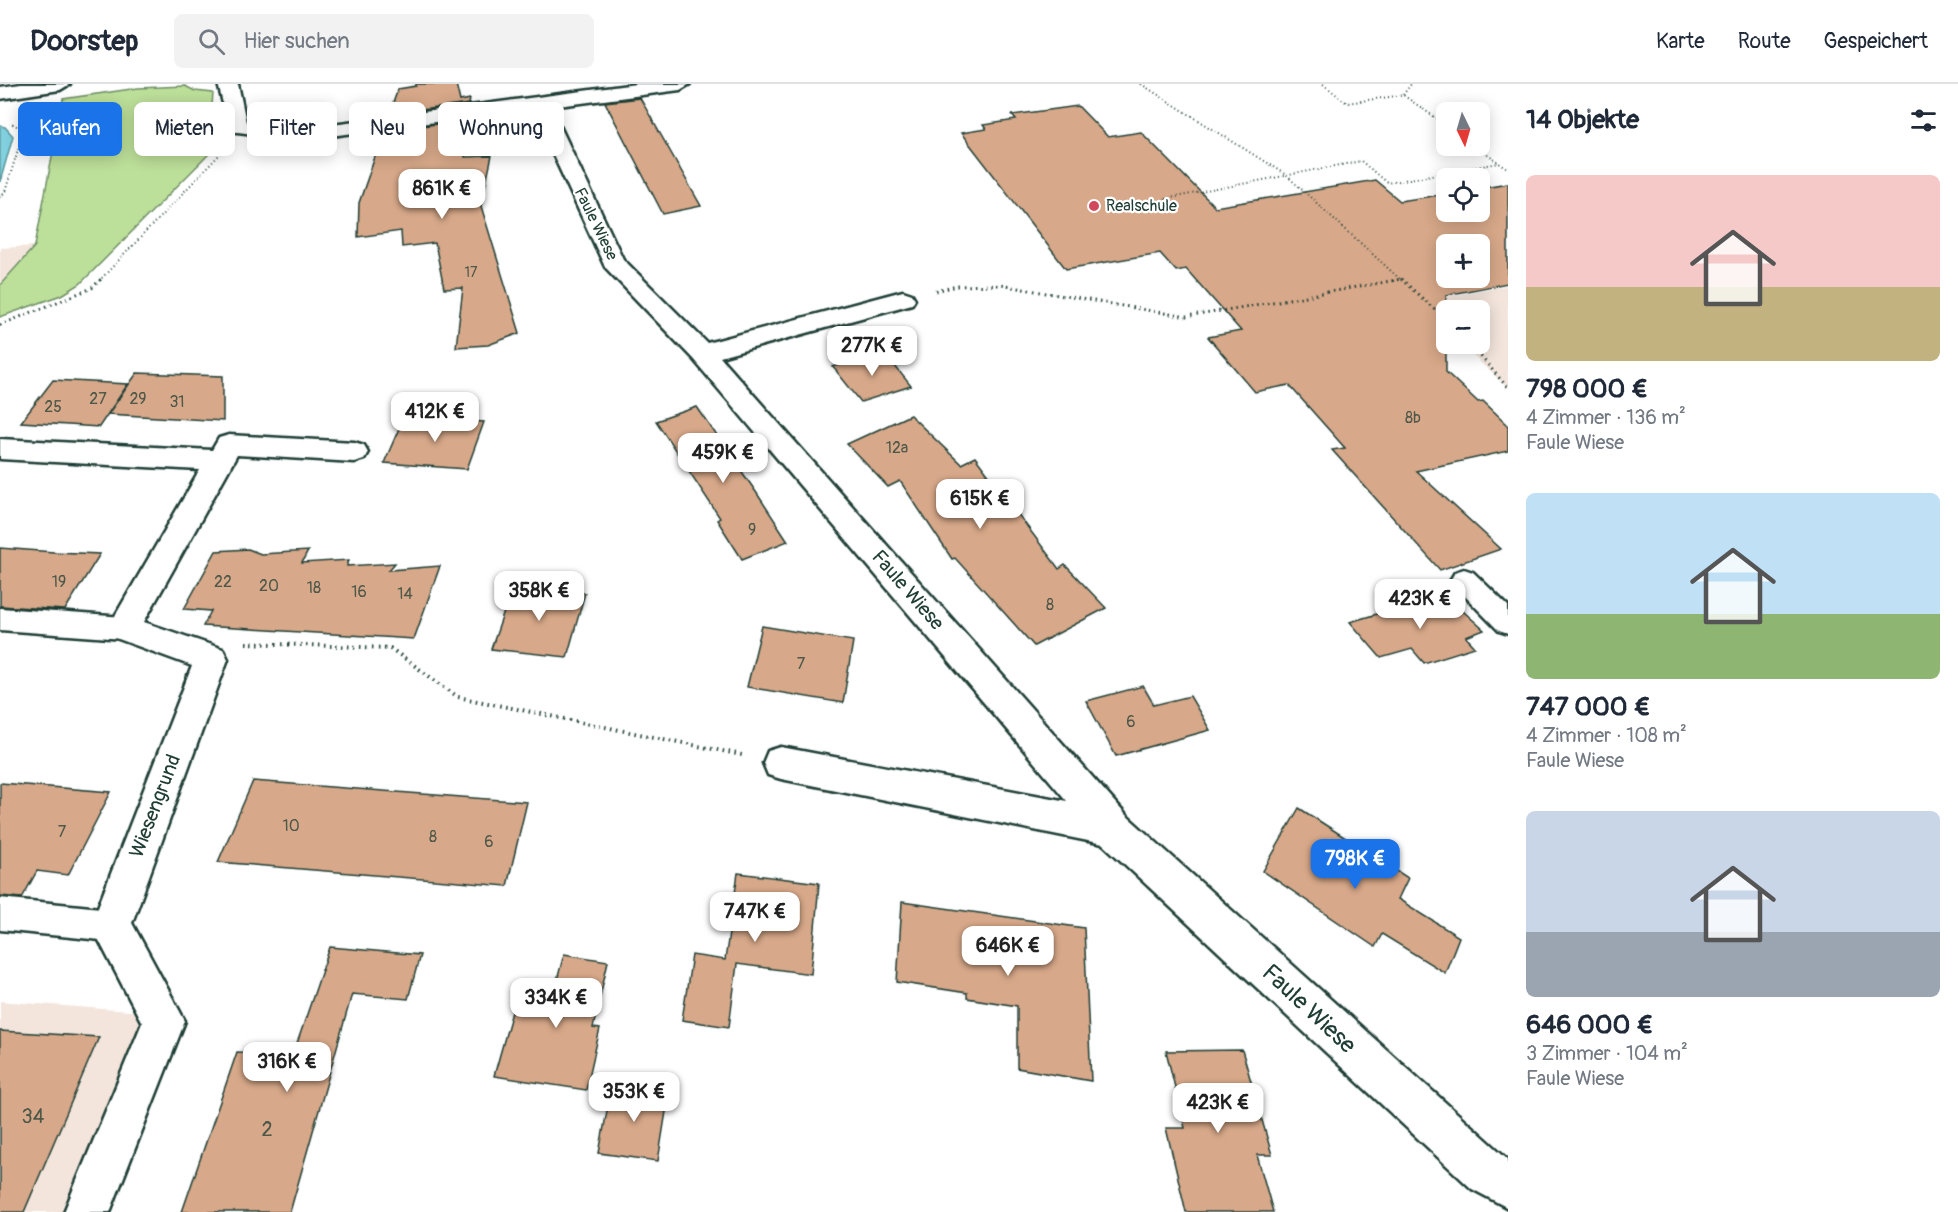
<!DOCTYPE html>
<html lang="de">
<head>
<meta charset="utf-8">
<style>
  body { margin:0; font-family:Pangolin,sans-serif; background:#f2f2f3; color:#1f2937; height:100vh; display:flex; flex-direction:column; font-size:22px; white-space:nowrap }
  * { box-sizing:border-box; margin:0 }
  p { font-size:20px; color:#747a83 }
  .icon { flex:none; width:33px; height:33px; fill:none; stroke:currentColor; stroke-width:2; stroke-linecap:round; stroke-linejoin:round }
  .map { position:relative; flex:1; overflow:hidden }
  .sheet { display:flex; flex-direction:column; background:#fff; width:450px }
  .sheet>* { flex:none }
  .banner { position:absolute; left:18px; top:18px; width:570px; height:54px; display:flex; gap:12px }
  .needle { width:39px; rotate:175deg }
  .buttons { position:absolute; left:1436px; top:18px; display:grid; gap:12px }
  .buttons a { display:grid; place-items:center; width:54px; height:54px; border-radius:9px; background:#fff; box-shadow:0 3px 15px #0003; font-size:30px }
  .price { position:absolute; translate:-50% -51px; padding:0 14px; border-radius:12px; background:#fff; color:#222; font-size:20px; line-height:39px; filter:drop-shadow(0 2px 3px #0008) }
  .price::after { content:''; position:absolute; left:50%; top:36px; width:18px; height:14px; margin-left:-9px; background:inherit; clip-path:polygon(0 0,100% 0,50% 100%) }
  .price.on { background:#1a73e8; color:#fff }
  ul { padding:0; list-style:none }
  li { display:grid; align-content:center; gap:12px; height:318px; padding:0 18px }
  li span { display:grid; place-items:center; height:186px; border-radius:9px; color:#555 }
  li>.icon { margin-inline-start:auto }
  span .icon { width:108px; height:108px; fill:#fffc; stroke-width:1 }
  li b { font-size:26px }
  h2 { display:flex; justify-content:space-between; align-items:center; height:72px; padding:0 18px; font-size:26px }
  .pill { padding:0 21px; border-radius:9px; background:#fff; box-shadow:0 3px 15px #0003; font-size:21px; line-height:54px }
  .pill.on { background:#1a73e8; color:#fff }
  header { display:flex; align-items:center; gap:36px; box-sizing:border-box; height:84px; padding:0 30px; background:#fff; border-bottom:2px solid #e0e1e3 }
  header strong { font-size:28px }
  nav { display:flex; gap:33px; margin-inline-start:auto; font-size:21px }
  .search { width:420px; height:54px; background:#f2f2f3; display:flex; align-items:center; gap:15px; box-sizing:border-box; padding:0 21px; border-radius:9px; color:#747a83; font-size:22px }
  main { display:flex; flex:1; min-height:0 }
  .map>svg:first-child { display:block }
  .built { fill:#f3e5dc }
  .green { fill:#bcdf99; stroke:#6e8e66; stroke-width:1.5 }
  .water { fill:#82d1e0; stroke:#5a969b; stroke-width:1.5 }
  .building { fill:#d7a889; stroke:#1f3d34; stroke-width:1.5; fill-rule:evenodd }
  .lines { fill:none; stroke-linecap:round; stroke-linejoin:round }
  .lane-casing { stroke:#1f3d34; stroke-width:5 }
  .street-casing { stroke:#1f3d34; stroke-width:5 }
  .path-far2 { stroke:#1f3d34; stroke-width:2; stroke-dasharray:1 3; stroke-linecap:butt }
  .path-far1 { stroke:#1f3d34; stroke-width:3; stroke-dasharray:1.5 4; stroke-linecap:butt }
  .path { stroke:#1f3d34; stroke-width:4; stroke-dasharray:1.5 4.5; stroke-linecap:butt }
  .lane { fill:#fff; fill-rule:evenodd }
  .street { fill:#fff; fill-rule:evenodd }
  .poi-dot { fill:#d1495b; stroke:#fff; stroke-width:2 }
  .labels { text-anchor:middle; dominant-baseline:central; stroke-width:4.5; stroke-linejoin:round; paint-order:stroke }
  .far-number-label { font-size:14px; fill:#4d5849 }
  .far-poi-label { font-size:16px; fill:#1f3d34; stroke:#fff; text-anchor:start }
  .far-street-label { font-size:16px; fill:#1f3d34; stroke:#fff }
  .number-label { font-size:16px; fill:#4d5849 }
  .street-label { font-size:20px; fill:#1f3d34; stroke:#fff }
  .near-number-label { font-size:20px; fill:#4d5849 }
  .near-street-label { font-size:24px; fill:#1f3d34; stroke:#fff }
</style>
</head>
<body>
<header>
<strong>Doorstep</strong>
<div class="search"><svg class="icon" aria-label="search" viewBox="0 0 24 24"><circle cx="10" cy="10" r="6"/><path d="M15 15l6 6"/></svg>Hier suchen</div>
<nav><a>Karte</a><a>Route</a><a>Gespeichert</a></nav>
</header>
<main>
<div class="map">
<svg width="1508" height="1128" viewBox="0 0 1508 1128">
  <rect width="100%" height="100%" fill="#fff"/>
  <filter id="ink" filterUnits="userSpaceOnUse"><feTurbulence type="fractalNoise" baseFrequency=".0167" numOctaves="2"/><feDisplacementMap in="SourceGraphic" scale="12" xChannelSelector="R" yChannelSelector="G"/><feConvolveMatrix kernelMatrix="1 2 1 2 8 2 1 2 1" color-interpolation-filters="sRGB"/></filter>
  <g filter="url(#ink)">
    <!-- built -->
    <g class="built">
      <path d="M35,162L0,201V164Z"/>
      <path d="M1508,201V304L1460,260H1479V226H1446L1426,217Z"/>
      <path d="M0,917L142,928L148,938L71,1128H0Z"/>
    </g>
    <!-- green -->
    <path class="green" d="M185,2L195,7L213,9L208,71L80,200L62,211L0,233V201L35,162L63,15L138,4Z"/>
    <!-- water -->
    <path class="water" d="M0,42L5,43L13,52L0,98Z"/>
    <!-- building -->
    <g class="building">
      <path d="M416,0H456L460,17L470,15L469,20L389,30L398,5L416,2Z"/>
      <path d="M640,14L701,122L663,130L605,18Z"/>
      <path d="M1078,22L1108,53L1141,48L1215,123L1375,96L1400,117L1446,110V128H1479V104L1508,99V199L1446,211V288L1478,318L1483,317L1508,341V367L1416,387L1501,465L1440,486L1332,366L1345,364L1289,301L1255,308L1208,253L1241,247L1186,185L1176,187L1160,169L1066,185L961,49L986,45L983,41L1016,36L1012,31ZM1446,160H1479V194H1446Z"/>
      <path d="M466,36L459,69H466L465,73L492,72L481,122L520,249L488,261L456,263L463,204L444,205L435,159L402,163L401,147L358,153L359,119L384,47Z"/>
      <path d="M883,267L911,302L861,318L833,283Z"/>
      <path d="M137,289L223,292V337L108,330Z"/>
      <path d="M53,296L91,298L128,300L99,343L21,338Z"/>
      <path d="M697,323L756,408L788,457L742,475L717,436L720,434L656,337Z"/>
      <path d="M910,331L961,380L975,373L1059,485L1065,481L1106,524L1034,562L955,474L952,475L900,397L888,403L847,360Z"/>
      <path d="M404,333L484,338L467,385L384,379Z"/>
      <path d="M0,464L54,468L100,470L65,526L0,522Z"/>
      <path d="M248,465L261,470L308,467L302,479L349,476L347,482L395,479L389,486L440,482L414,555L203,542L211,527L184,525L216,467Z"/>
      <path d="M513,502L585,509L567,573L491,565Z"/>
      <path d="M1444,510L1484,546L1466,553L1475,563L1424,579L1412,565L1381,574L1350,538Z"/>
      <path d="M762,542L853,557L843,619L747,603Z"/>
      <path d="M1143,602L1154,621L1190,612L1210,646L1116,672L1086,617Z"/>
      <path d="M253,697L527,718L507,802L218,778Z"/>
      <path d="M0,699L111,708L68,791L37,787L22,814L0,812Z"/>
      <path d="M1299,724L1408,794L1398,815L1459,853L1445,889L1382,850L1375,863L1263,787Z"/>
      <path d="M738,789L819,799L811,890L737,880L729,943L682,936L692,871L725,876Z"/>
      <path d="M902,818L1084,844L1091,997L1017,984V922L967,914V909L897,898Z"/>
      <path d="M330,863L420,871L408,915L352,910L290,1128H182L237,968L293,971Z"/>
      <path d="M564,870L608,877L593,944L600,945L586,1006L494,992L517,910L552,915Z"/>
      <path d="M0,947L99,953L24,1128H0Z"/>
      <path d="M1242,966L1272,1071H1257L1273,1128H1186L1166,1044H1185L1166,967Z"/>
      <path d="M612,1000L669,1009L658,1077L599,1069Z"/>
    </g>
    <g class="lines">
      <defs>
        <g id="lane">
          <path d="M1464,485L1473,488L1508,522V550L1499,547L1455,502L1451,495L1455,488Z"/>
          <path d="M0,524L124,533L133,536L137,544L133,552L124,555L0,546Z"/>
          <path d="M0,814L111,825L123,829L127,841L123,853L111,857L0,846Z"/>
        </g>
        <g id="street">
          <path d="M21,0H70L60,6L0,15V3Z"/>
          <path d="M218,0H238L246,38L302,44L636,0H690L680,6L551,23L623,175L707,259L903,207L912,210L915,215L912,220L720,273L1126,731L1508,1075V1124L1472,1105L1103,760L781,695L768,691L763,679L768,667L781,663L1067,717L693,275L605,183L532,25L302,56L230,47Z"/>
          <path d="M229,351L354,358L364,361L368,368L364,375L354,378L237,371L144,538L223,565L228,575L132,839L185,937L110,1128H64L142,939L91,841L192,582L113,553L108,544L200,386L0,375V355L212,366L219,354Z"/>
        </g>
      </defs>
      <!-- lane casing -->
      <use href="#lane" class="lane-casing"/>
      <!-- street casing -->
      <use href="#street" class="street-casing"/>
      <!-- path-far2 -->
      <g class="path-far2">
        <path d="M1141,0L1286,91L1402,197"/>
        <path d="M1323,0L1347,19L1403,11L1446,41"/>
        <path d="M1403,11L1411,0"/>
        <path d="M1474,62L1498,78"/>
        <path d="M0,113L5,108L24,46L11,39"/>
        <path d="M1165,115L1361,77L1387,99L1499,79L1508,85"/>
        <path d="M99,197L222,68"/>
        <path d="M1393,197L1402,195"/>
      </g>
      <!-- path-far1 -->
      <g class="path-far1">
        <path d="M1401,195L1446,236"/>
        <path d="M936,207L957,202L1000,201L1187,233L1402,195"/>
        <path d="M0,241L92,204L101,195"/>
        <path d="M1470,260L1508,304"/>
      </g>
      <!-- path -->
      <path class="path" d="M246,559L390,564L458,613L742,671"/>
      <!-- lane -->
      <use href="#lane" class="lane"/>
      <!-- street -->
      <use href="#street" class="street"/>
    </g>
  </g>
  <!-- markers -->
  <circle class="poi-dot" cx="1094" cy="122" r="6"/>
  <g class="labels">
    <!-- far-number labels -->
    <g class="far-number-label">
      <text x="471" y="188">17</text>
    </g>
    <!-- far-poi labels -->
    <g class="far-poi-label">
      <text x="1106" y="122">Realschule</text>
    </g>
    <!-- far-street labels -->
    <g class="far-street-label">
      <text transform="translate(596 140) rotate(64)">Faule Wiese</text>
    </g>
    <!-- number labels -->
    <g class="number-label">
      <text x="98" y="315">27</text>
      <text x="138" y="315">29</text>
      <text x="177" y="318">31</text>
      <text x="53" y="323">25</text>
      <text x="1413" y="334">8b</text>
      <text x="897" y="364">12a</text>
      <text x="752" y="446">9</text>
      <text x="59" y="498">19</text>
      <text x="223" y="498">22</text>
      <text x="269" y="502">20</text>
      <text x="314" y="504">18</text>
      <text x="359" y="508">16</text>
      <text x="405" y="510">14</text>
      <text x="1050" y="521">8</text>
      <text x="801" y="580">7</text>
      <text x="1131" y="638">6</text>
      <text x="291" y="742">10</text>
      <text x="62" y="748">7</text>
      <text x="433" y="753">8</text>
      <text x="489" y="758">6</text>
    </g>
    <!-- street labels -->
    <g class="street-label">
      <text transform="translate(908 506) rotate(49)">Faule Wiese</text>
      <text transform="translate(155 722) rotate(-69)">Wiesengrund</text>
    </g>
    <!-- near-number labels -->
    <g class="near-number-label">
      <text x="33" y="1032">34</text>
      <text x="267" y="1045">2</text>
    </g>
    <!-- near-street labels -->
    <g class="near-street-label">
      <text transform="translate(1309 925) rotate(43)">Faule Wiese</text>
    </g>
  </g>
</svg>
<div class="buttons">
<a><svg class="needle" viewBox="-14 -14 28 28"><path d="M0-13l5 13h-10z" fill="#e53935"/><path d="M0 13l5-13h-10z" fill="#747a83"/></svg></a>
<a><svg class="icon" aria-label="locate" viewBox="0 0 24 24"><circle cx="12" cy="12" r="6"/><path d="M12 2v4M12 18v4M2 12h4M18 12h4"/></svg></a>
<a>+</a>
<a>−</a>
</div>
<b class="price" style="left:442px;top:136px">861K €</b>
<b class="price" style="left:872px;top:293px">277K €</b>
<b class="price" style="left:435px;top:359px">412K €</b>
<b class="price" style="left:723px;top:400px">459K €</b>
<b class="price" style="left:980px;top:446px">615K €</b>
<b class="price" style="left:539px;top:538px">358K €</b>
<b class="price" style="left:1420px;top:546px">423K €</b>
<b class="price on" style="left:1355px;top:806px">798K €</b>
<b class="price" style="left:755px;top:859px">747K €</b>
<b class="price" style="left:1008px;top:893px">646K €</b>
<b class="price" style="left:556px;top:945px">334K €</b>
<b class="price" style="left:287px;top:1009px">316K €</b>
<b class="price" style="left:634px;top:1039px">353K €</b>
<b class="price" style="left:1218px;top:1050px">423K €</b>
<div class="banner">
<a class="pill on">Kaufen</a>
<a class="pill">Mieten</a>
<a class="pill">Filter</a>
<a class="pill">Neu</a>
<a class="pill">Wohnung</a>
</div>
</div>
<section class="sheet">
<h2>14 Objekte<svg class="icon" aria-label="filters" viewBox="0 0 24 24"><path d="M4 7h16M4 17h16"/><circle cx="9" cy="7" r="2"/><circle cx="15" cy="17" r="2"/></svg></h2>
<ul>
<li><span style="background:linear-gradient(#f6c9c9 60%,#c2b280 0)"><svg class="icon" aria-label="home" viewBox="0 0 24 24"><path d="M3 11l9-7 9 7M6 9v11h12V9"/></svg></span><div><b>798 000 €</b><p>4 Zimmer · 136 m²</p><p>Faule Wiese</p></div></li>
<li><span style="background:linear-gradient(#bfe0f5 65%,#8fb573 0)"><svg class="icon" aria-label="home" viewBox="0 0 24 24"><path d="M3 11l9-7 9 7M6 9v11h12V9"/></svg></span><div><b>747 000 €</b><p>4 Zimmer · 108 m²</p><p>Faule Wiese</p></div></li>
<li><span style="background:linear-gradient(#c9d6e8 65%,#9aa5b1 0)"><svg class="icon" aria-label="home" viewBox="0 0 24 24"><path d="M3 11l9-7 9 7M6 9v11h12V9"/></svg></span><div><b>646 000 €</b><p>3 Zimmer · 104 m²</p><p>Faule Wiese</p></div></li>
</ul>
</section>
</main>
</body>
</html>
